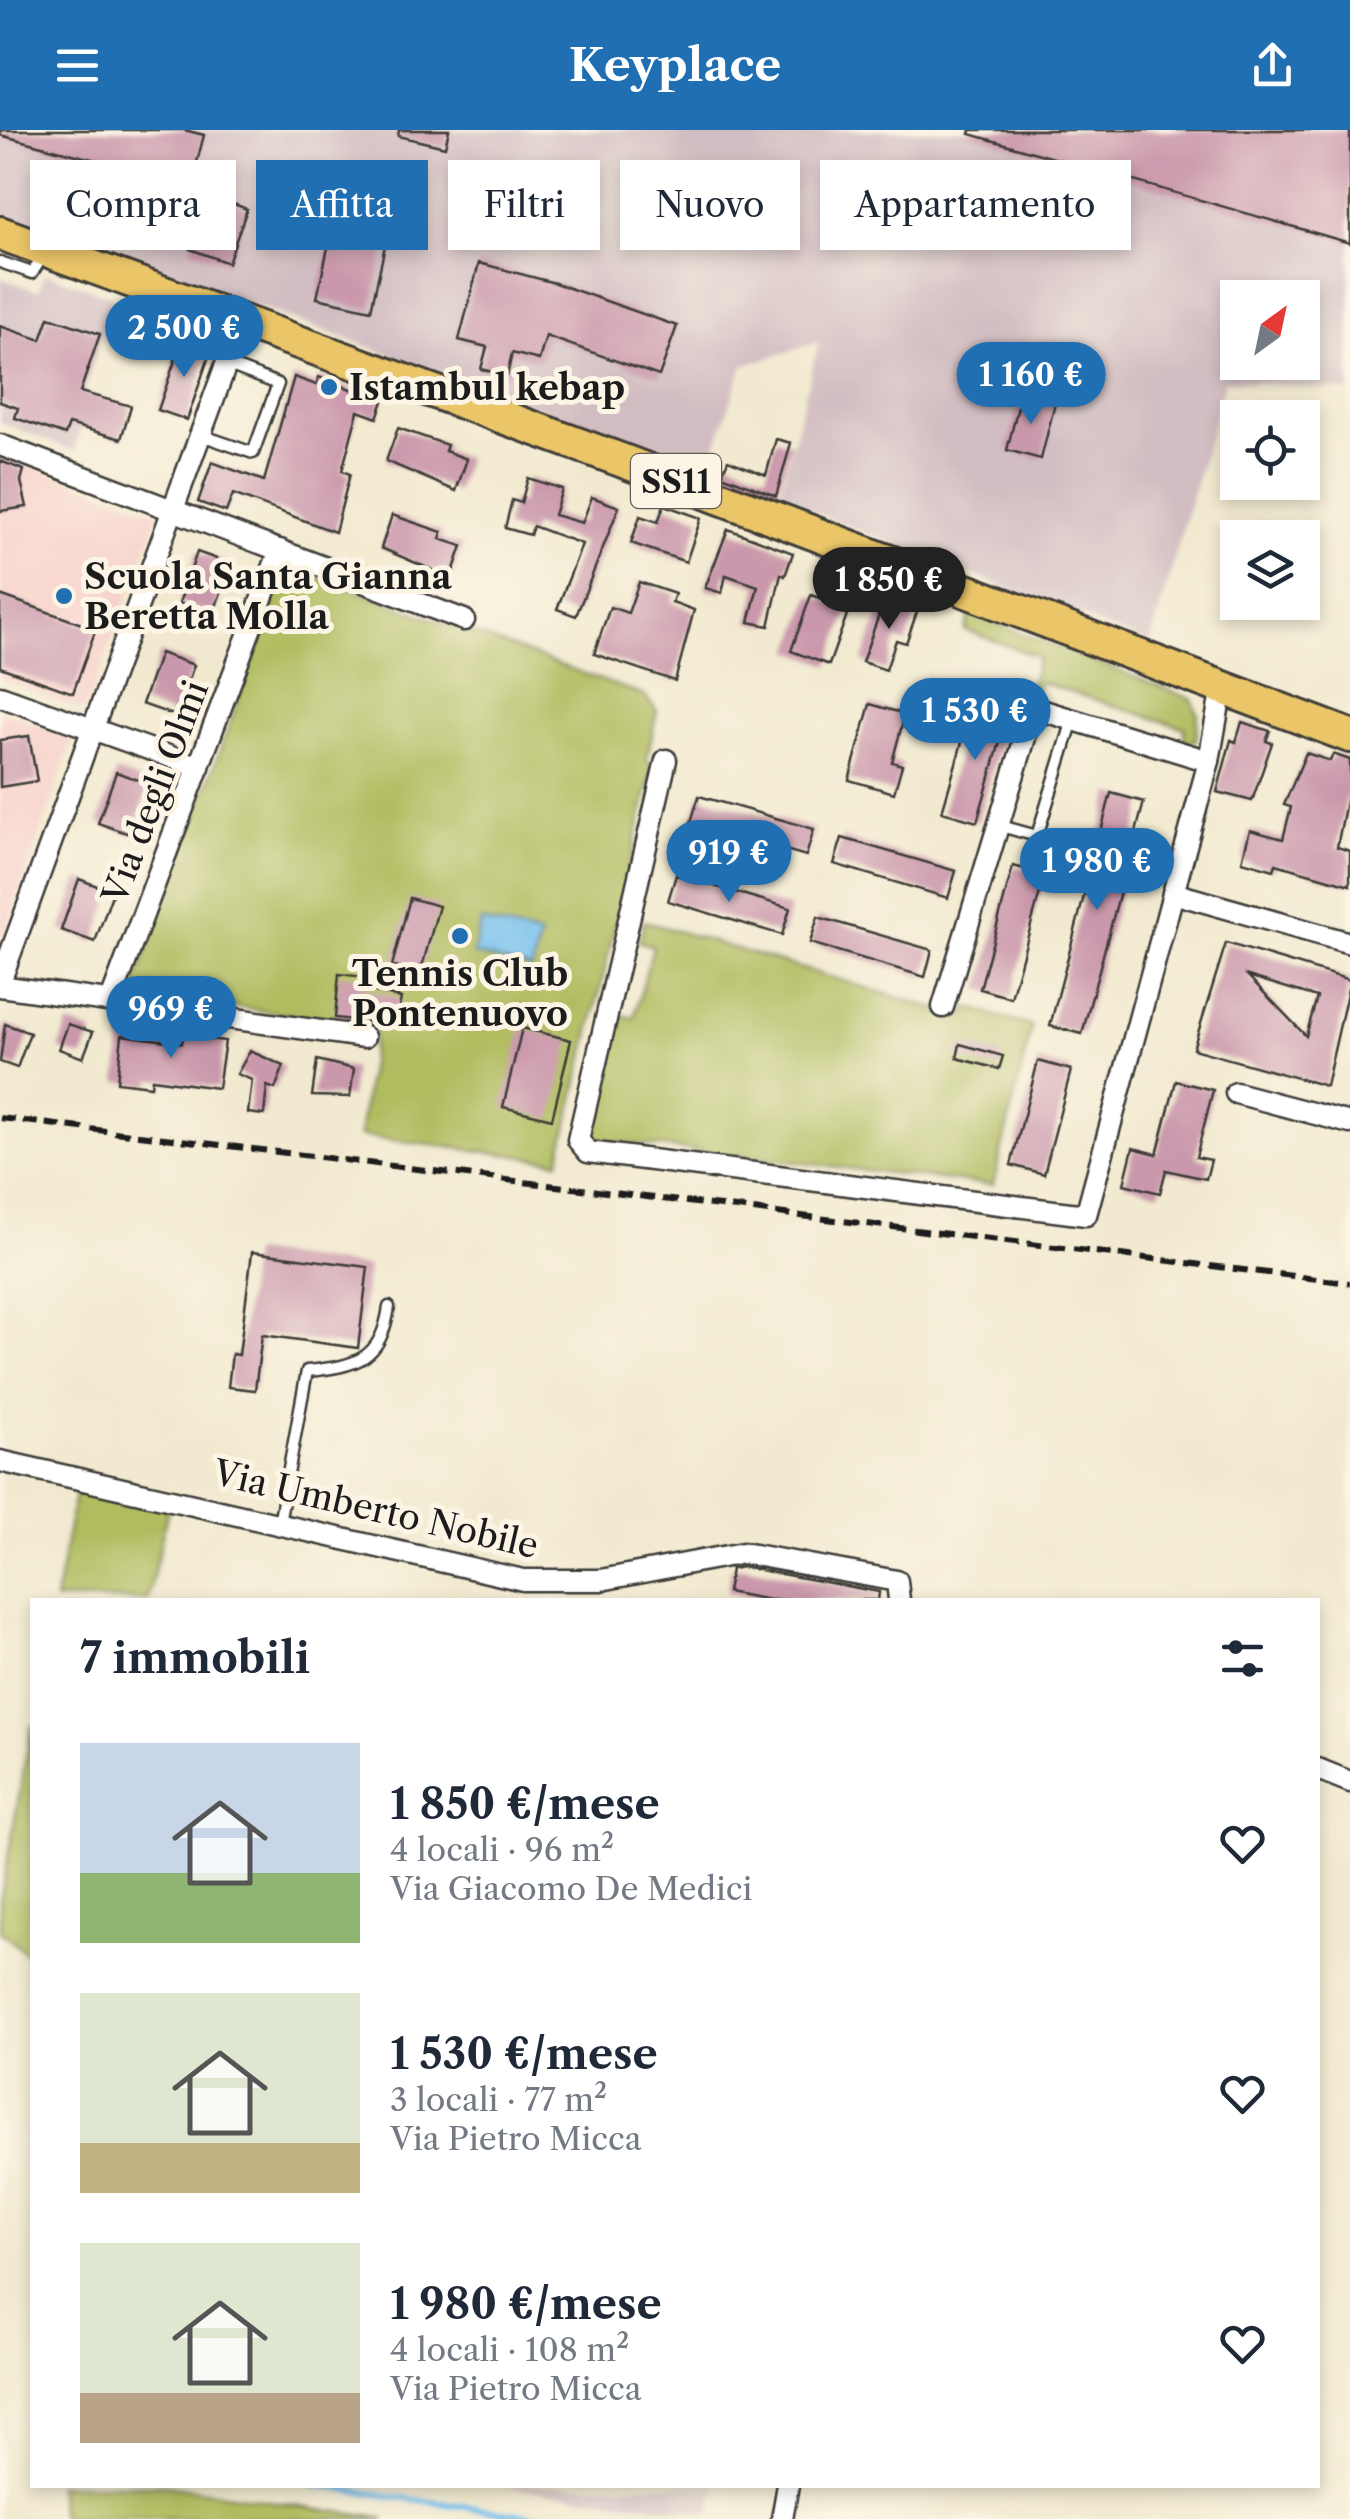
<!DOCTYPE html>
<html lang="it">
<head>
<meta charset="utf-8">
<style>
  body { margin:0; font-family:"Libre Caslon Text",serif; background:#f2f2f3; color:#1f2937; height:100vh; display:flex; flex-direction:column; font-size:38px; white-space:nowrap }
  * { box-sizing:border-box; margin:0 }
  p { font-size:32px; color:#747a83 }
  .icon { flex:none; width:55px; height:55px; fill:none; stroke:currentColor; stroke-width:2; stroke-linecap:round; stroke-linejoin:round }
  .map { position:relative; flex:1; overflow:hidden }
  .panel { position:absolute; left:30px; top:1468px; width:1290px; height:890px; display:flex; flex-direction:column; background:#fff; border-radius:0px; box-shadow:0 5px 15px #0003 }
  .panel>* { flex:none }
  .top-card { position:absolute; left:30px; top:30px; width:1290px; height:90px; display:flex; gap:20px }
  .needle { width:65px; rotate:33deg }
  .tools { position:absolute; left:1220px; top:150px; display:grid; gap:20px }
  .tools a { display:grid; place-items:center; width:100px; height:100px; border-radius:0px; background:#fff; box-shadow:0 5px 15px #0003; font-size:50px }
  .price { position:absolute; translate:-50% -85px; padding:0 22px; border-radius:35px; background:#1f6fb2; color:#fff; font-size:32px; line-height:65px; filter:drop-shadow(0 2px 5px #0008) }
  .price::after { content:''; position:absolute; left:50%; top:60px; width:30px; height:22px; margin-left:-15px; background:inherit; clip-path:polygon(0 0,100% 0,50% 100%) }
  .price.active { background:#222; color:#fff }
  ul { padding:0; list-style:none }
  li { display:flex; align-items:center; gap:30px; height:250px; padding:0 50px }
  li span { display:grid; place-items:center; flex:none; width:280px; height:200px; border-radius:0px; color:#555 }
  li>.icon { margin-inline-start:auto }
  span .icon { width:120px; height:120px; fill:#fffc; stroke-width:1 }
  li b { font-size:42px }
  h2 { display:flex; justify-content:space-between; align-items:center; height:120px; padding:0 50px; font-size:42px }
  .chip { padding:0 35px; border-radius:0px; background:#fff; box-shadow:0 5px 15px #0003; font-size:35px; line-height:90px }
  .chip.active { background:#1f6fb2; color:#fff }
  header { display:flex; justify-content:space-between; align-items:center; height:130px; padding:0 50px; background:#1f6fb2; color:#fff; font-size:45px; font-weight:700 }
  .map>svg:first-child { display:block }
  .built { fill:#f7d0cb }
  .industrial { fill:#d2bec2; fill-rule:evenodd }
  .green { fill:#b0bc5e; stroke:#666c3d; stroke-width:2.5 }
  .water { fill:#74c0ee; stroke:#486e85; stroke-width:2.5 }
  .lines { fill:none; stroke-linecap:round; stroke-linejoin:round }
  .stream { stroke:#74c0ee; stroke-width:6 }
  .building { fill:#ca98ac; fill-rule:evenodd }
  .service-casing { stroke:#3c3b37; stroke-width:15 }
  .minor-casing { stroke:#3c3b37; stroke-width:25 }
  .primary-casing { stroke:#3c3b37; stroke-width:38 }
  .service { stroke:#fff; stroke-width:10 }
  .minor { stroke:#fff; stroke-width:20 }
  .primary { stroke:#ebc669; stroke-width:32 }
  .rail { stroke:#1c1c1c; stroke-width:6; stroke-dasharray:15 8; stroke-linecap:butt }
  .poi-dot { fill:#1f6fb2; stroke:#fcf5e5; stroke-width:4 }
  .labels { text-anchor:middle; dominant-baseline:central; stroke-width:10; stroke-linejoin:round; paint-order:stroke }
  .shield { fill:#fcf5e5; stroke:#5f5d58; stroke-width:2.5 }
  .shield-label { font-size:32px; font-weight:bold; fill:#1c1c1c }
  .poi-label { font-size:35px; font-weight:bold; fill:#1c1c1c; stroke:#fcf5e5; text-anchor:start }
  .street-label { font-size:35px; fill:#1c1c1c; stroke:#fcf5e5 }
</style>
</head>
<body>
<header><svg class="icon" aria-label="menu" viewBox="0 0 24 24"><path d="M4 6h16M4 12h16M4 18h16"/></svg>Keyplace<svg class="icon" aria-label="share" viewBox="0 0 24 24"><path d="M12 15V3M7 8l5-5 5 5M5 13v7h14v-7"/></svg></header>
<div class="map">
<svg width="1350" height="2389" viewBox="0 0 1350 2389">
  <rect width="100%" height="100%" fill="#fcf5e5"/>
  <filter id="ink" filterUnits="userSpaceOnUse"><feTurbulence type="fractalNoise" baseFrequency=".01" numOctaves="2"/><feDisplacementMap in="SourceGraphic" scale="20" xChannelSelector="R" yChannelSelector="G"/><feConvolveMatrix kernelMatrix="1 2 1 2 8 2 1 2 1" color-interpolation-filters="sRGB"/></filter>
  <filter id="wash" filterUnits="userSpaceOnUse"><feTurbulence type="fractalNoise" baseFrequency=".0048" numOctaves="4" result="noise"/><feDisplacementMap in="SourceGraphic" scale="40" xChannelSelector="R" yChannelSelector="G"/><feGaussianBlur stdDeviation="2.25" result="paint"/><feColorMatrix in="noise" values="0 0 0 0 0 0 0 0 0 0 0 0 0 0 0 0 0 1.4 0 .05"/><feComposite in="paint" operator="in"/></filter>
  <g filter="url(#wash)">
    <rect width="100%" height="100%" fill="#f2ead0"/>
    <!-- built -->
    <g class="built">
      <path d="M0,324L159,383L85,581L0,549Z"/>
      <path d="M0,581L74,607L0,818Z"/>
    </g>
    <!-- industrial -->
    <g class="industrial">
      <path d="M0,0H1350V261L1225,250L1150,514L778,368L819,212L743,236L708,340L0,83ZM1238,168H1302V232H1238Z"/>
      <path d="M45,143L113,167L84,262L89,265L74,321L0,292V148L38,161Z"/>
      <path d="M499,2355H717L710,2383Z"/>
    </g>
    <!-- green -->
    <g class="green">
      <path d="M287,436L645,566L657,581L647,629L653,638L559,1031L359,1006L375,898L132,861Z"/>
      <path d="M970,483L1192,569L1198,585L1196,610L1183,614L1185,598L1039,552L1034,566L1028,564L1038,527L965,500Z"/>
      <path d="M644,791L963,887L967,877L1032,896L993,1055L591,1009L621,885L634,888L653,816L639,812Z"/>
      <path d="M77,1354L169,1374L148,1470H55Z"/>
      <path d="M32,1594V1829L0,1801V1771Z"/>
      <path d="M57,2355H166L386,2389H61Z"/>
    </g>
    <!-- water -->
    <path class="water" d="M481,791L540,806L532,839L473,824Z"/>
    <g class="lines">
      <!-- stream -->
      <g class="stream">
        <path d="M32,2316V2315"/>
        <path d="M313,2355L553,2389"/>
      </g>
    </g>
    <g id="blocks">
      <!-- building -->
      <g class="building">
        <path d="M1,0H184L204,5L191,55L0,5Z"/>
        <path d="M399,0H449L445,17L398,6Z"/>
        <path d="M971,0H1350V113L970,4Z"/>
        <path d="M210,65L247,79L228,133L190,119Z"/>
        <path d="M480,71L494,76L486,107L471,103Z"/>
        <path d="M332,99L386,111L371,180L317,168Z"/>
        <path d="M479,133L555,153L677,196L659,246L546,206L539,230L512,223L507,246L481,239L487,217L459,210Z"/>
        <path d="M125,175L160,187L151,214L116,202Z"/>
        <path d="M49,187L100,204L80,262L131,276L121,309L69,294L65,305L15,288L18,278L0,272V196L41,210Z"/>
        <path d="M182,210L211,220L187,290L158,280Z"/>
        <path d="M294,247L316,255L319,247L383,271L377,288L358,281L342,341L350,344L335,402L233,364L226,382L198,372L212,332L264,351Z"/>
        <path d="M1021,265L1055,273L1041,329L1007,320Z"/>
        <path d="M398,298L447,315L445,321L467,329L456,361L386,331Z"/>
        <path d="M776,309L791,313L776,366L722,345L728,330L766,345Z"/>
        <path d="M0,331L24,340L21,351L27,377L0,381Z"/>
        <path d="M528,348L562,359L554,385L582,393L592,367L619,377L576,486L557,479L582,414L533,396L530,405L505,398L512,370L521,373Z"/>
        <path d="M664,375L701,388L686,432L631,413L640,386L658,392Z"/>
        <path d="M392,385L442,402L440,409L462,416L451,448L381,418Z"/>
        <path d="M728,399L793,423L785,446L781,444L769,496L749,492L758,456L726,445L722,463L705,458Z"/>
        <path d="M197,422L231,434L213,485L179,473Z"/>
        <path d="M639,452L675,464L672,472L694,480L675,551L594,524L610,477L628,483Z"/>
        <path d="M0,465L96,499L73,563L0,537Z"/>
        <path d="M811,465L849,479L829,535L791,521Z"/>
        <path d="M885,468L918,479L906,513L896,510L886,540L862,532Z"/>
        <path d="M160,523L194,535L176,586L142,574Z"/>
        <path d="M870,574L905,584L892,632L902,635L894,663L849,650Z"/>
        <path d="M973,574L1008,584L977,692L942,682Z"/>
        <path d="M1242,592L1270,601L1266,611L1272,613L1252,671L1217,662L1231,610L1236,612Z"/>
        <path d="M29,606L37,651L0,657V610Z"/>
        <path d="M1306,623L1330,631L1333,624L1350,630V669L1347,667L1337,717L1350,721V755L1276,734L1274,740L1242,731L1250,700L1283,709L1291,677L1284,675Z"/>
        <path d="M116,642L150,654L132,705L98,693Z"/>
        <path d="M1111,663L1144,672L1082,904L1050,896Z"/>
        <path d="M699,666L814,699L806,726L691,692Z"/>
        <path d="M842,708L956,741L948,768L834,734Z"/>
        <path d="M1013,736L1045,744L1011,868L980,859Z"/>
        <path d="M676,745L790,778L782,805L668,771Z"/>
        <path d="M79,749L113,762L95,812L61,800Z"/>
        <path d="M410,768L439,776L420,844L392,836Z"/>
        <path d="M818,787L932,820L925,847L810,813Z"/>
        <path d="M1226,813L1350,850L1326,956L1193,919ZM1248,846L1317,867L1306,906Z"/>
        <path d="M339,844L365,847L364,859L401,868L396,895L335,888Z"/>
        <path d="M5,894L30,903L17,938L0,932Z"/>
        <path d="M68,894L93,902L83,928L59,919Z"/>
        <path d="M522,898L571,910L552,989L503,977Z"/>
        <path d="M122,905L182,913L183,906L225,911L218,958L152,949L151,956L117,952Z"/>
        <path d="M960,914L1003,926L999,939L957,928Z"/>
        <path d="M250,921L284,936L275,959L267,956L264,985L248,983L252,950L237,944Z"/>
        <path d="M317,930L354,939L350,967L312,966Z"/>
        <path d="M1038,931L1071,940L1044,1044L1011,1035Z"/>
        <path d="M1176,951L1213,960L1196,1027L1211,1030L1206,1049L1166,1040L1160,1063L1124,1054L1133,1018L1157,1024Z"/>
        <path d="M252,1122L368,1137L358,1218L262,1205L255,1260L228,1257L232,1224L239,1225Z"/>
        <path d="M743,1437L879,1462L878,1470H770L727,1462L731,1439Z"/>
      </g>
    </g>
  </g>
  <g filter="url(#ink)">
    <use href="#blocks" fill-opacity="0" stroke="#3c3b37" stroke-width="2.5"/>
    <g class="lines">
      <defs>
        <g id="service">
          <path d="M0,132L32,143L43,126"/>
          <path d="M201,305L253,323L278,254L226,234"/>
          <path d="M997,695L1037,706L1073,590"/>
          <path d="M279,1393L307,1241C357,1236 381,1230 389,1177"/>
        </g>
        <g id="minor">
          <path d="M0,315L464,490"/>
          <path d="M0,566L199,637"/>
          <path d="M666,630L578,1010L588,1022L1086,1085L1209,631L1222,557"/>
          <path d="M1173,763L1350,813"/>
          <path d="M0,852L242,191"/>
          <path d="M0,856L364,907"/>
          <path d="M111,870L280,420"/>
          <path d="M943,877L1034,578L1209,631"/>
          <path d="M1236,963L1350,993"/>
          <path d="M0,1331L523,1450H601L743,1423L897,1451L899,1470"/>
          <path d="M1318,1639L1350,1652"/>
          <path d="M782,2389L788,2355"/>
        </g>
        <path id="primary" d="M0,103L618,329L1350,606"/>
      </defs>
      <!-- service casing -->
      <use href="#service" class="service-casing"/>
      <!-- minor casing -->
      <use href="#minor" class="minor-casing"/>
      <!-- primary casing -->
      <use href="#primary" class="primary-casing"/>
      <!-- service -->
      <use href="#service" class="service"/>
      <!-- minor -->
      <use href="#minor" class="minor"/>
      <!-- primary -->
      <use href="#primary" class="primary"/>
      <!-- rail -->
      <path class="rail" d="M0,988L1350,1153"/>
    </g>
  </g>
  <!-- markers -->
  <g class="poi-dot">
    <circle cx="329" cy="257" r="10"/>
    <circle cx="64" cy="466" r="10"/>
    <circle cx="460" cy="806" r="10"/>
  </g>
  <g class="labels">
    <!-- shield labels -->
    <rect class="shield" x="631" y="324" width="90" height="54" rx="8"/>
    <g class="shield-label">
      <text x="676" y="351">SS11</text>
    </g>
    <!-- poi labels -->
    <g class="poi-label">
      <text x="349" y="257">Istambul kebap</text>
      <text x="84" y="446">Scuola Santa Gianna<tspan x="84" dy="40">Beretta Molla</tspan></text>
      <text x="460" y="843" text-anchor="middle">Tennis Club<tspan x="460" dy="40">Pontenuovo</tspan></text>
    </g>
    <!-- street labels -->
    <g class="street-label">
      <text transform="translate(155 662) rotate(-69)">Via degli Olmi</text>
      <text transform="translate(376 1379) rotate(13)">Via Umberto Nobile</text>
    </g>
  </g>
</svg>
<div class="tools">
<a><svg class="needle" viewBox="-14 -14 28 28"><path d="M0-13l5 13h-10z" fill="#e53935"/><path d="M0 13l5-13h-10z" fill="#747a83"/></svg></a>
<a><svg class="icon" aria-label="locate" viewBox="0 0 24 24"><circle cx="12" cy="12" r="6"/><path d="M12 2v4M12 18v4M2 12h4M18 12h4"/></svg></a>
<a><svg class="icon" aria-label="layers" viewBox="0 0 24 24"><path d="M12 4l9 5-9 5-9-5zM3 14l9 5 9-5"/></svg></a>
</div>
<b class="price" style="left:184px;top:250px">2 500 €</b>
<b class="price" style="left:1031px;top:297px">1 160 €</b>
<b class="price active" style="left:889px;top:502px">1 850 €</b>
<b class="price" style="left:975px;top:633px">1 530 €</b>
<b class="price" style="left:729px;top:775px">919 €</b>
<b class="price" style="left:1097px;top:783px">1 980 €</b>
<b class="price" style="left:171px;top:931px">969 €</b>
<div class="top-card">
<a class="chip">Compra</a>
<a class="chip active">Affitta</a>
<a class="chip">Filtri</a>
<a class="chip">Nuovo</a>
<a class="chip">Appartamento</a>
</div>
<section class="panel">
<h2>7 immobili<svg class="icon" aria-label="filters" viewBox="0 0 24 24"><path d="M4 7h16M4 17h16"/><circle cx="9" cy="7" r="2"/><circle cx="15" cy="17" r="2"/></svg></h2>
<ul>
<li><span style="background:linear-gradient(#c9d6e8 65%,#8fb573 0)"><svg class="icon" aria-label="home" viewBox="0 0 24 24"><path d="M3 11l9-7 9 7M6 9v11h12V9"/></svg></span><div><b>1 850 €/mese</b><p>4 locali · 96 m²</p><p>Via Giacomo De Medici</p></div><svg class="icon" aria-label="heart" viewBox="0 0 24 24"><path d="M12 20l-8-8c-3-5 5-10 8-4 3-6 11-1 8 4z"/></svg></li>
<li><span style="background:linear-gradient(#dfe7d0 75%,#c2b280 0)"><svg class="icon" aria-label="home" viewBox="0 0 24 24"><path d="M3 11l9-7 9 7M6 9v11h12V9"/></svg></span><div><b>1 530 €/mese</b><p>3 locali · 77 m²</p><p>Via Pietro Micca</p></div><svg class="icon" aria-label="heart" viewBox="0 0 24 24"><path d="M12 20l-8-8c-3-5 5-10 8-4 3-6 11-1 8 4z"/></svg></li>
<li><span style="background:linear-gradient(#dfe7d0 75%,#b9a48a 0)"><svg class="icon" aria-label="home" viewBox="0 0 24 24"><path d="M3 11l9-7 9 7M6 9v11h12V9"/></svg></span><div><b>1 980 €/mese</b><p>4 locali · 108 m²</p><p>Via Pietro Micca</p></div><svg class="icon" aria-label="heart" viewBox="0 0 24 24"><path d="M12 20l-8-8c-3-5 5-10 8-4 3-6 11-1 8 4z"/></svg></li>
</ul>
</section>
</div>
</body>
</html>
